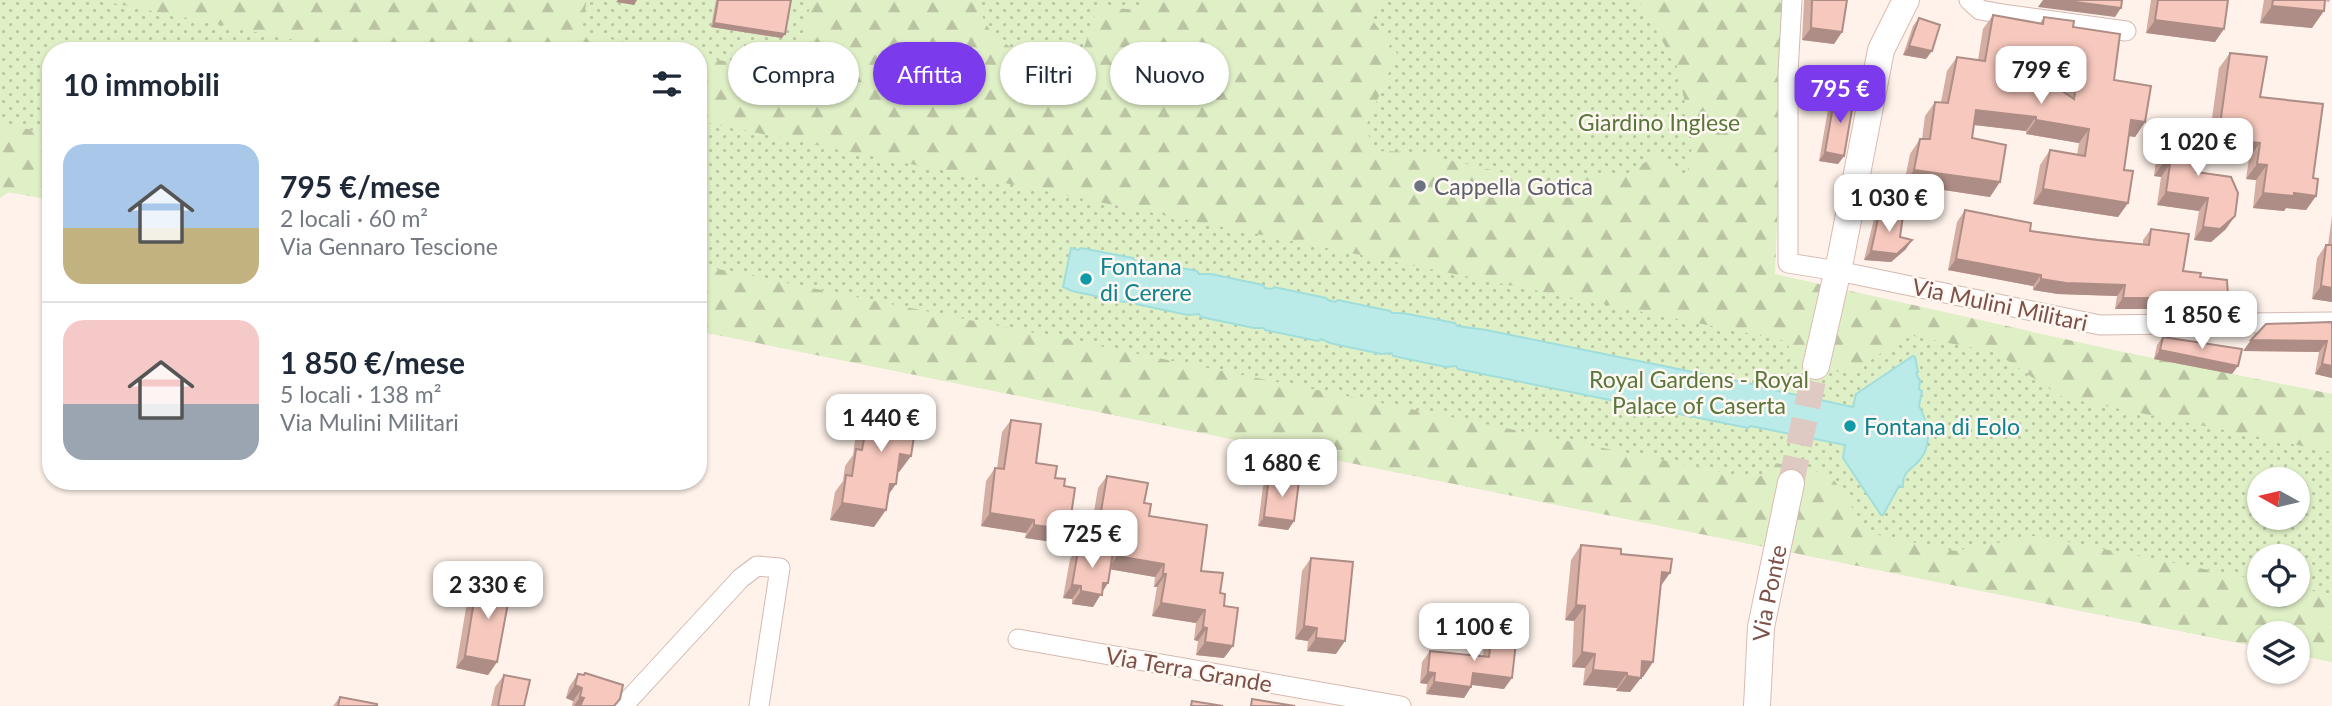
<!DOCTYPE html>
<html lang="it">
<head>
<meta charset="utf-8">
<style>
  body { margin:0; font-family:Lato,sans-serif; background:#f6f6f7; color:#1f2937; height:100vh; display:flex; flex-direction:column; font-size:26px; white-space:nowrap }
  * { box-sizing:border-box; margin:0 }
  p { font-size:23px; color:#747a83 }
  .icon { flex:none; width:38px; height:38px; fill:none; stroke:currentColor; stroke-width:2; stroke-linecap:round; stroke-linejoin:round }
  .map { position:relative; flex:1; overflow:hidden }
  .drawer { position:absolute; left:42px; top:42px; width:665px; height:448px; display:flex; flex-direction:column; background:#fff; border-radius:28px; box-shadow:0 2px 5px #0004 }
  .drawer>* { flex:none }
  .top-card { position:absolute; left:728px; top:42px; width:665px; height:63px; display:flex; gap:14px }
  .needle { width:46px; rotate:278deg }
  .tools { position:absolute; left:2247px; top:467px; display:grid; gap:14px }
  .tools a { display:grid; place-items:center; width:63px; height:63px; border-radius:50%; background:#fff; box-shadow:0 2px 5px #0004; font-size:35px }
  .price { position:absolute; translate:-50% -60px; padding:0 16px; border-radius:14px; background:#fff; color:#222; font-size:23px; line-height:46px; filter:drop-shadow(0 2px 4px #0008) }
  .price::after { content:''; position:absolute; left:50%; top:42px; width:21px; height:16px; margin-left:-10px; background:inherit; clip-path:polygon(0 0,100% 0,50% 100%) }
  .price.current { background:#7c3aed; color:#fff }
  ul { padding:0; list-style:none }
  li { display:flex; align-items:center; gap:21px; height:175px; padding:0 21px }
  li+li { border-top:2px solid #e0e1e3 }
  li span { display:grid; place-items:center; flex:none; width:196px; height:140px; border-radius:21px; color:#555 }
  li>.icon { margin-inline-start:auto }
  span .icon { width:84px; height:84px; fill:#fffc; stroke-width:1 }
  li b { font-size:30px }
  h2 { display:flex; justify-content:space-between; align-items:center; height:84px; padding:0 21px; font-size:30px }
  .pill { padding:0 24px; border-radius:32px; background:#fff; box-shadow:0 2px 5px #0004; font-size:24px; line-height:63px }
  .pill.current { background:#7c3aed; color:#fff }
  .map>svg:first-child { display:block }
  .green { fill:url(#green-dots); fill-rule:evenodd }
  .forest { fill:url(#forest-firs) }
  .water { fill:#bbebe9; stroke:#a0dedb; stroke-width:2 }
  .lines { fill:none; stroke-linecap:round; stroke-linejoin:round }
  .secondary-tunnel { stroke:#decac2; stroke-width:26; stroke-dasharray:26 13; stroke-linecap:butt }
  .street-casing { stroke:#d5b9b0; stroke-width:21 }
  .secondary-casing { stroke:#dbbaaf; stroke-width:28 }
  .street { stroke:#fff; stroke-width:19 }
  .secondary { stroke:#fff; stroke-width:26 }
  .wall { fill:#d4ada3; fill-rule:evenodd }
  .shaded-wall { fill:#ad8d85 }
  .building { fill:#f7c9be; stroke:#ad8d85; stroke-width:2; fill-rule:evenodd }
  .worship-dot { fill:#6b7280; stroke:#fff8f2; stroke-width:2.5 }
  .culture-dot { fill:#0f9aa8; stroke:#fff8f2; stroke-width:2.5 }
  .labels { text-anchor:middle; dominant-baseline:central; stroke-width:5; stroke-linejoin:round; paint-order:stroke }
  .park-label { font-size:23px; fill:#59773a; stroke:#fff8f2 }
  .worship-label { font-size:23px; fill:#5b616d; stroke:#fff8f2; text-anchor:start }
  .culture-label { font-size:23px; fill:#0d838f; stroke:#fff8f2; text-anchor:start }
  .street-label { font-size:23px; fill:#7d5149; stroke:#fff8f2 }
</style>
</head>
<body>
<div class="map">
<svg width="2332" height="706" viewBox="0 0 2332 706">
  <defs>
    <pattern id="green-dots" width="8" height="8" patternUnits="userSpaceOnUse" patternTransform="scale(1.75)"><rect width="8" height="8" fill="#dfefc6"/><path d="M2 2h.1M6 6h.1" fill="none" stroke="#bac4a3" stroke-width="1.8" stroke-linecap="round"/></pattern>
    <pattern id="forest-firs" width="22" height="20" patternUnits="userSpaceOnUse" patternTransform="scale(1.75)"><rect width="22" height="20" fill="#dfefc6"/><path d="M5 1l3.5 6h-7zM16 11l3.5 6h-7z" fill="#bac4a3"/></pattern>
  </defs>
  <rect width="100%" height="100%" fill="#fef2ea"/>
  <!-- green -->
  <path class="green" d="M0,0H1786L1774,274L2073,342L2332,394V662L2298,655V634H2259V647L698,331V51H51V200L9,192L0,198ZM2259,480H2298V518H2259ZM2259,556H2298V595H2259Z"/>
  <!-- forest -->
  <g class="forest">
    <path d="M98,0H587L580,33L670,51H349Z"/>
    <path d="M811,0H974L992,35L1031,60L1081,56L1098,7L1141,10L1145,0H1382L1372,20L1397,53L1365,129L1377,151L1415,152L1513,175L1587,177L1624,176L1661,152L1686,182L1693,140L1677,66L1638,0H1786L1775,274L2154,359L2332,394V452L2071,399L2060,396L1995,352L1908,335L1850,374L1796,363L1786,341L698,121V56L796,75Z"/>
    <path d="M0,123L51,134V200L9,192L0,198Z"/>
    <path d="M698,265L1757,479L1775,463L1830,474L1869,533L1955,551L2032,536L2043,537L2259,580V595H2298V588L2332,595V662L2298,655V634H2259V647L698,331Z"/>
  </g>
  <!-- water -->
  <path class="water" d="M1071,248L1078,250L1081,248L1133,258L1135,261L1142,263L1145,261L1197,271L1199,274H1211L1263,285L1265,288L1272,289L1274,287L1326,298L1328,300L1335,302L1338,300L1390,311L1392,313H1402L1455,323L1457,326L1486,330L1757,385L1759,387L1853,407L1856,394L1913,356L1915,357L1918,372L1916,373L1920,381L1919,389L1922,391L1919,406C1929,424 1934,447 1916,464C1908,471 1902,474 1903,487L1899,486L1883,515H1881L1843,458L1845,445L1751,426L1748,428L1458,369L1456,366L1446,367L1393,356L1392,353L1381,354L1330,343L1321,339L1318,341L1265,330L1264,328H1254L1201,317L1199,314L1188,315L1136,304L1134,301L1124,302L1072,291L1063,287Z"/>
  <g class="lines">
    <!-- secondary-tunnel -->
    <path class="secondary-tunnel" d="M1791,483L1816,366"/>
    <defs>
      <g id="street">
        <path d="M1792,0L1788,73V263L1838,271L2100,325L2332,322"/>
        <path d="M1969,0L1980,10L2009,15L2126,31"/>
        <path d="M1018,639L1401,706"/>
        <path d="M623,706L741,578L757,566L780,568L759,706"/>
      </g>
      <g id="secondary">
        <path d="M1816,366L1841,256L1881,50L1906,0"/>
        <path id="s1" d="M1757,706L1761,627L1791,483"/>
      </g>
    </defs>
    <!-- street casing -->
    <use href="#street" class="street-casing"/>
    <!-- secondary casing -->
    <use href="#secondary" class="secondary-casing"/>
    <!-- street -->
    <use href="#street" class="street"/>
    <!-- secondary -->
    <use href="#secondary" class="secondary"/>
  </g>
  <!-- wall -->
  <g class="wall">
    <path d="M716,0H791L782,38L711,27Z"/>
    <path d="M1804,0H1847L1842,32L1834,44L1802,40Z"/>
    <path d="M2151,0H2228L2215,42L2146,33Z"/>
    <path d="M2264,0H2330L2329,2L2325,1L2312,28L2260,23Z"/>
    <path d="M1993,15L2040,23L2044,17L2073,27L2145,122L2135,137L2129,136L2124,170L2128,203L2118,217L2033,204L2040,165L2050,150L2077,155L2079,143L2026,134V131L1974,125L1972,138L1990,197L1904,184L1910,154L1920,139H1922L1925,116L1935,102H1941L1947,71L1957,57L1978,60L1983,29ZM2042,69L2070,73L2067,94L2042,83Z"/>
    <path d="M1919,18L1926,59L1903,55L1913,26Z"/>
    <path d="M2230,53L2260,97L2313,178L2316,196L2306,210L2286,208L2284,211L2253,208L2256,180L2246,179L2249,158L2207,154L2219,68Z"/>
    <path d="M1835,95L1844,156L1838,164L1819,161L1829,104Z"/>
    <path d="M2167,128L2196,172L2226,229L2211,242L2194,240L2199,211L2157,205L2161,177L2154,176L2158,141Z"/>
    <path d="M1880,210L1900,237L1906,249L1891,262L1864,260L1874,219Z"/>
    <path d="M1965,210L2030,231L2143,244V240L2151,229L2183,271L2200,277L2228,296L2220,307L2176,306L2174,309H2115L2117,296L2058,294L2033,290V286L1948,270L1957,222Z"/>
    <path d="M2332,216V302L2312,299L2317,258L2326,245H2328Z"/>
    <path d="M2332,322V378L2315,374L2319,352L2243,351Z"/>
    <path d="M2163,337L2232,374L2154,359L2157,345Z"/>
    <path d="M877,397L911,456L899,472H897L874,527L830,520L835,492L843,481L845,466L853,455L855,440L864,427L866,413Z"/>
    <path d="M1011,420L1036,463L1055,478L1060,543L1025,538L1026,533L981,526L986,481L995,468H997L1002,432Z"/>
    <path d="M1107,476L1144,503L1149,516L1201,571L1220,593L1224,606V658L1196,655L1198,641L1194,640L1196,623L1152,616L1157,587H1154L1155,577L1110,569L1102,591L1093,607L1072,604V599L1063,598L1070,559L1079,546L1111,551L1114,534L1091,530L1098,488Z"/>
    <path d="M1269,477L1294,521L1288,530L1258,526L1263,486Z"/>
    <path d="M1581,545L1621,554L1660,587L1653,662L1643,677H1641L1630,692L1616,691L1617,688L1583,685L1585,668L1572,667L1574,621L1565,620L1571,560Z"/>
    <path d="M1311,558L1336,654L1307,651L1308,641L1295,639L1302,571Z"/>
    <path d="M483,578L505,603L497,662L488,675L456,668L466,608L472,599L474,591Z"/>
    <path d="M1492,631L1504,689L1472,685L1464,698L1426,694L1427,684L1420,683L1422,662L1430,651L1483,656L1484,642Z"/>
    <path d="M585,673L615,706H572L573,701L566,698L569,687L578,674L583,675Z"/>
    <path d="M504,675L524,706H491L495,687Z"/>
    <path d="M340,697L377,706H333Z"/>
  </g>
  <!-- shaded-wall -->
  <g class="shaded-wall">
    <path d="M618,0H637L634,5L616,2Z"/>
    <path d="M2043,0H2060L2121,8L2115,17L2038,7Z"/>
    <path d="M2272,6L2324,11L2312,28L2260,23Z"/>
    <path d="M2155,20L2224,29L2215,42L2146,33Z"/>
    <path d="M714,23L785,34L782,38L711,27Z"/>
    <path d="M1811,28L1842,32L1834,44L1802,40Z"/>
    <path d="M1909,46L1932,51L1926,59L1903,55Z"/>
    <path d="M2042,53L2080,59L2070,73L2032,67Z"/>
    <path d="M1976,110L2036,117L2026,131L1966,124Z"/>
    <path d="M2036,120L2089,129L2079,143L2026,134Z"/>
    <path d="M2131,120L2145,122L2135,137L2121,135Z"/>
    <path d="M2218,139L2260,143L2249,158L2207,154Z"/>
    <path d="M1825,152L1844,156L1838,164L1819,161Z"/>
    <path d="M2163,163L2170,164L2161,177L2154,176Z"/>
    <path d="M2257,164L2267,165L2256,180L2246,179Z"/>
    <path d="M1914,170L2000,182L1990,197L1904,184Z"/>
    <path d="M2043,189L2128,203L2118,217L2033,204Z"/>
    <path d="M2166,192L2208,198L2199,211L2157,205Z"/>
    <path d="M2263,193H2294L2316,196L2306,210L2286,208L2284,211L2253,208Z"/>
    <path d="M2235,216L2226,229L2211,242L2194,240L2203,227Z"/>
    <path d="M1912,240L1906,249L1891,262L1864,260L1871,251Z"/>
    <path d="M1956,259L2041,275L2033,286L1948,270Z"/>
    <path d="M2041,279L2125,285L2117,296L2058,294L2033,290Z"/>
    <path d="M2321,286L2332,288V302L2312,299Z"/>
    <path d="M2181,295L2228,296L2220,307L2176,306L2174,309H2115L2123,298Z"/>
    <path d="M2251,340L2327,341L2319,352L2243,351Z"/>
    <path d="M2160,350L2238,366L2232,374L2154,359Z"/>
    <path d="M2322,364L2332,366V378L2315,374Z"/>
    <path d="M900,454L911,456L899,472L888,471Z"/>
    <path d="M890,484H896L884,501Z"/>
    <path d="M842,503L886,510L874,527L830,520Z"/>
    <path d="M990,513L1034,520L1026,533L981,526Z"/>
    <path d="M1100,517L1123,521L1114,534L1091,530Z"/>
    <path d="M1264,517L1294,521L1288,530L1258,526Z"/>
    <path d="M1034,525L1069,530L1060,543L1025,538Z"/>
    <path d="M1117,556L1164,564L1155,577L1108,569Z"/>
    <path d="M1662,572L1670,573L1660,587Z"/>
    <path d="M1163,574H1166L1157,587H1154Z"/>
    <path d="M1103,583H1108L1093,607L1072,604L1081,591Z"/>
    <path d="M1072,585L1081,586L1072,599L1063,598Z"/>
    <path d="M1161,603L1205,610L1196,623L1152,616Z"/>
    <path d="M1576,605L1585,606L1574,621L1565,620Z"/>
    <path d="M1304,626L1317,628L1308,641L1295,639Z"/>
    <path d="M1203,627L1207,628L1198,641L1194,640Z"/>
    <path d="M1316,638L1345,641L1336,654L1307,651Z"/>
    <path d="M1205,642L1233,646L1224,658L1196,655Z"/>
    <path d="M1582,652L1595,654L1585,668L1572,667Z"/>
    <path d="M465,656L497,662L488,675L456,668Z"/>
    <path d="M1642,661L1653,662L1643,677L1632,676Z"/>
    <path d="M1593,670L1627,673L1617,688L1583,685Z"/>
    <path d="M1428,672L1435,673L1427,684L1420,683Z"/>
    <path d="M1473,673L1512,678L1504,689L1465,684Z"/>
    <path d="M1627,676L1641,678L1630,692L1616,691Z"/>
    <path d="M1434,682L1471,687L1464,698L1426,694Z"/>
    <path d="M575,685L582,688L573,701L566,698Z"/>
    <path d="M580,697L584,698L579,706H574Z"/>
  </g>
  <!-- building -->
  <g class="building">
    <path d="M718,0H791L785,34L714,23Z"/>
    <path d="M1812,0H1847L1842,32L1811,28Z"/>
    <path d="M2060,0H2122L2121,8Z"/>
    <path d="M2158,0H2228L2224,29L2155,20Z"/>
    <path d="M2273,0H2325L2324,11L2272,6Z"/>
    <path d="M1993,15L2043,24L2044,17L2074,21L2073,27L2120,34L2114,80L2151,86L2145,122L2131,120L2124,170L2133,171L2128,203L2043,189L2050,150L2085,156L2089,129L2036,120V117L1976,110L1972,138L2006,145L2000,182L1914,170L1920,139H1930L1935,102L1948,103L1957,57L1985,61ZM2042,53L2080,59L2074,99L2055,86L2042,83Z"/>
    <path d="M1919,18L1940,25L1932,51L1909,46Z"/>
    <path d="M2230,53L2267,57L2260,97L2323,104L2313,178L2318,179L2316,196L2294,193V196L2263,193L2267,165L2257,164L2260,143L2218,139Z"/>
    <path d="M1835,95L1854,98L1844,156L1825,152Z"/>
    <path d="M2167,128L2202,132L2196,172L2231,177L2238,193L2235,216L2220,229L2203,227L2208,198L2166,192L2170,164L2163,163Z"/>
    <path d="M1880,210L1903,215L1900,237L1912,240L1897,254L1871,251Z"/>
    <path d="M1965,210L2031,223L2030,231L2097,240L2149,245L2151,229L2189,234L2183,271L2201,273L2200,277L2227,280L2228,296L2181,295V298H2123L2125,285L2066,283L2041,279V275L1956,259Z"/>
    <path d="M2326,245H2332V288L2321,286Z"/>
    <path d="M2332,322V366L2322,364L2327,341L2251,340L2266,324Z"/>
    <path d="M2163,337L2242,349L2238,366L2160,350Z"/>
    <path d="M877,397L919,403L911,456L900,454L896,484H890L886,510L842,503L846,475L852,476L856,449L862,450L867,423L873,424Z"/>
    <path d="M1011,420L1041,424L1036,463L1057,466L1055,478L1065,479L1064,486L1075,488L1069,530L1034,525V520L990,513L995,468L1004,469Z"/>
    <path d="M1107,476L1148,483L1144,503L1151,504L1149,516L1207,525L1201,571L1223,573L1220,593L1225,594L1224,606L1238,608L1233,646L1205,642L1207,628L1203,627L1205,610L1161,603L1166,574H1163L1164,564L1117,556L1123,521L1100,517Z"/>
    <path d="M1269,477L1299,481L1294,521L1264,517Z"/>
    <path d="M1581,545L1621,549V554L1672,559L1670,573L1662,572L1653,662L1642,661L1641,678L1627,676V673L1593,670L1595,654L1582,652L1585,606L1576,605Z"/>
    <path d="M1079,546L1113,552L1108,583H1103L1102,595L1081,591V586L1072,585Z"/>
    <path d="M1311,558L1353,562L1345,641L1316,638L1317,628L1304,626Z"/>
    <path d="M483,578L509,583L505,603H508L497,662L465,656L475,595H479Z"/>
    <path d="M1492,631L1508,633L1507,641L1516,642L1512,678L1473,673L1471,687L1434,682L1435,673L1428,672L1430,651L1489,657Z"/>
    <path d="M585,673L623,685L620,699L614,706H580L584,698L580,697L582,688L575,685L578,674L584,675Z"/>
    <path d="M504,675L530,680L524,706H498Z"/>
    <path d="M340,697L377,704V706H338Z"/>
    <path d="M1252,699L1295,706H1251Z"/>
    <path d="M1192,701L1223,706H1191Z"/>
  </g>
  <!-- markers -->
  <circle class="worship-dot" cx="1420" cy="186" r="7"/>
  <g class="culture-dot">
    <circle cx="1086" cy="279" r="7"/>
    <circle cx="1850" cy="426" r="7"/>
  </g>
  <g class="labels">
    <!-- park labels -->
    <g class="park-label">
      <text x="1659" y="122">Giardino Inglese</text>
      <text x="1699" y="379">Royal Gardens - Royal<tspan x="1699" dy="26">Palace of Caserta</tspan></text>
    </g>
    <!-- worship labels -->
    <g class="worship-label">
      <text x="1434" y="186">Cappella Gotica</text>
    </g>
    <!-- culture labels -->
    <g class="culture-label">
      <text x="1100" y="266">Fontana<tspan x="1100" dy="26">di Cerere</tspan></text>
      <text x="1864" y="426">Fontana di Eolo</text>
    </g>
    <!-- street labels -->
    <g class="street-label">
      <text transform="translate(2000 304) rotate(12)">Via Mulini Militari</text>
      <text stroke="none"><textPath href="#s1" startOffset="114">Via Ponte</textPath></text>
      <text transform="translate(1189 669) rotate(10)">Via Terra Grande</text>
    </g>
  </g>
</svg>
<div class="tools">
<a><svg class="needle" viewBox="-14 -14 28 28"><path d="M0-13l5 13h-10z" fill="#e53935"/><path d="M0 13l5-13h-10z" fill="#747a83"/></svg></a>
<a><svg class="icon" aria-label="locate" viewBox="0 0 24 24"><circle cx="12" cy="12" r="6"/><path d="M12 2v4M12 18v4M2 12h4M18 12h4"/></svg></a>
<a><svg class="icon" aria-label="layers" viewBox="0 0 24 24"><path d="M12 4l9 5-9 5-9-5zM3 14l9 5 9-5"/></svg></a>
</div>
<b class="price" style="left:2041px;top:106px">799 €</b>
<b class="price current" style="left:1840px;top:125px">795 €</b>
<b class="price" style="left:2198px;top:178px">1 020 €</b>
<b class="price" style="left:1889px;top:234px">1 030 €</b>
<b class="price" style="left:2202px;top:351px">1 850 €</b>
<b class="price" style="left:881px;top:454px">1 440 €</b>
<b class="price" style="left:1282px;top:499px">1 680 €</b>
<b class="price" style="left:1092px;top:570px">725 €</b>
<b class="price" style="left:488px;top:621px">2 330 €</b>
<b class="price" style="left:1474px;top:663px">1 100 €</b>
<div class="top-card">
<a class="pill">Compra</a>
<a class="pill current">Affitta</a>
<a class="pill">Filtri</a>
<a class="pill">Nuovo</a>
</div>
<section class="drawer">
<h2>10 immobili<svg class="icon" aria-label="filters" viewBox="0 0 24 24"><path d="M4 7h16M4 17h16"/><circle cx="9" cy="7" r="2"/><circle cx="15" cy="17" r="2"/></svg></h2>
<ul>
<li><span style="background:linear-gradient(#a9c7e8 60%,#c2b280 0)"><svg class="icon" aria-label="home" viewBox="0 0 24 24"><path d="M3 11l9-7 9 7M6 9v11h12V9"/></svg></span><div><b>795 €/mese</b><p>2 locali · 60 m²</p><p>Via Gennaro Tescione</p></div></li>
<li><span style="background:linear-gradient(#f6c9c9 60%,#9aa5b1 0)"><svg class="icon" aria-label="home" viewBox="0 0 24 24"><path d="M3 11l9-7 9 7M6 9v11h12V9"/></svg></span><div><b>1 850 €/mese</b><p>5 locali · 138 m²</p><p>Via Mulini Militari</p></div></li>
</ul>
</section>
</div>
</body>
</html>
